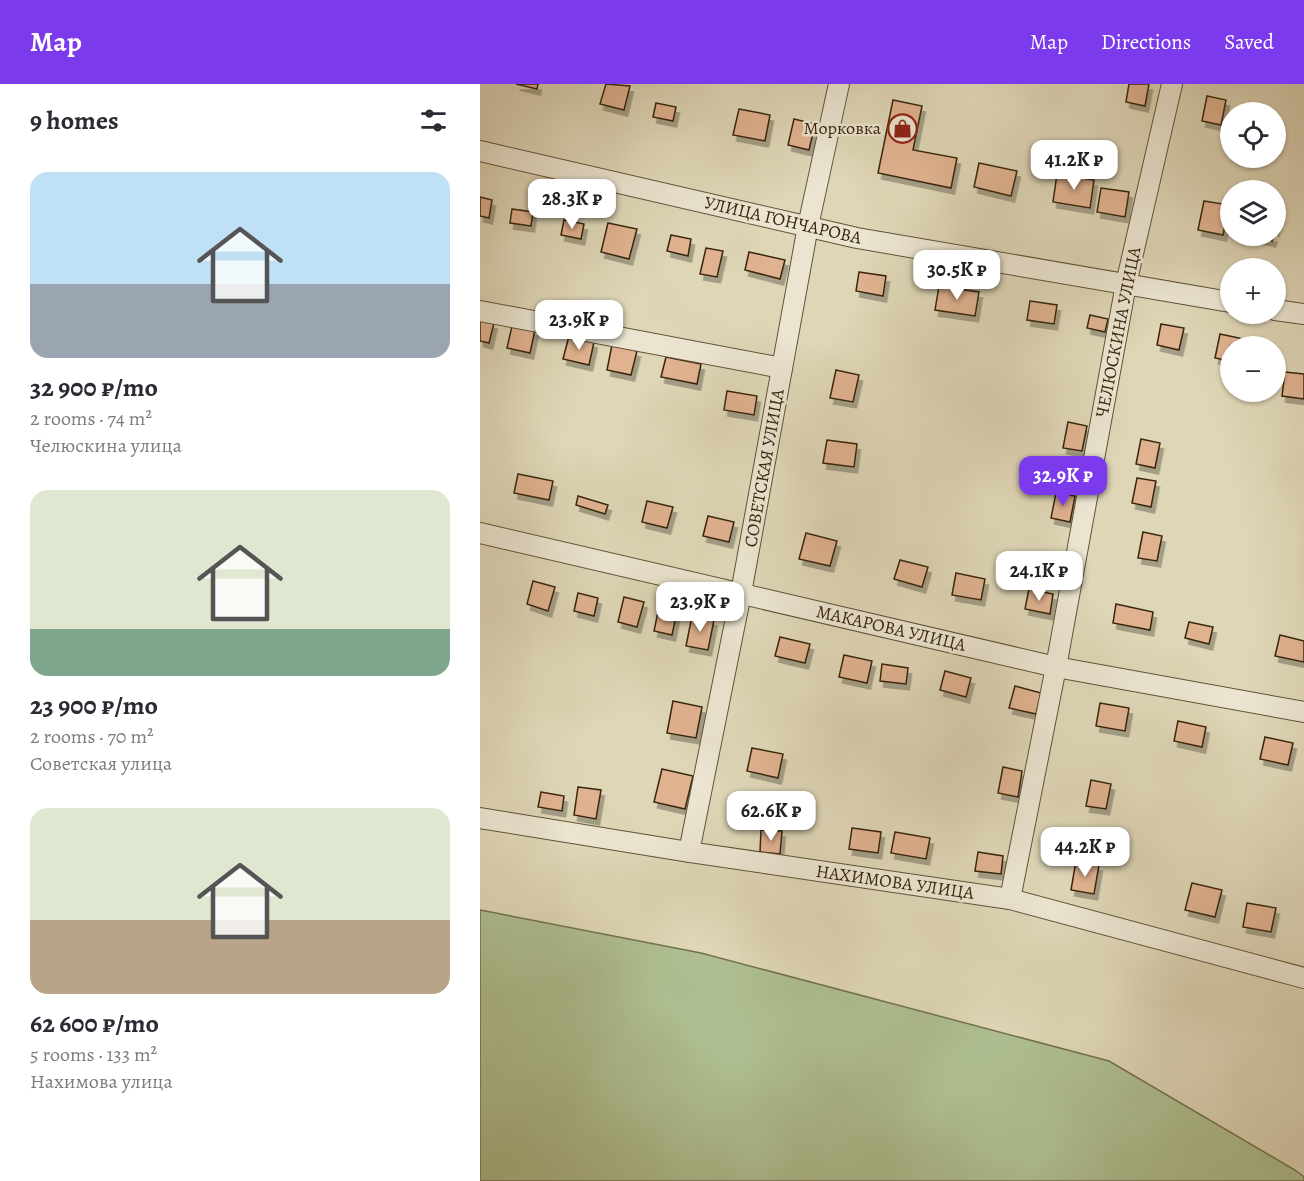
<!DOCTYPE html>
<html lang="en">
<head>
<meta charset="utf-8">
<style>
  body { margin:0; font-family:Alegreya,serif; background:#f2f2f3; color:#2b2b33; height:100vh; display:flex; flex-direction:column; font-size:22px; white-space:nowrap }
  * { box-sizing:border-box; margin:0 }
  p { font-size:20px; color:#7c7c81 }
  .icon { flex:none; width:33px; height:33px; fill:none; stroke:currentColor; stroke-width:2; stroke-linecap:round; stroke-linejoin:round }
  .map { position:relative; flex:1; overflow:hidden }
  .sheet { display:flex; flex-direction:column; background:#fff; width:480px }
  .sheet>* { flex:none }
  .fabs { position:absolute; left:740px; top:18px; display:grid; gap:12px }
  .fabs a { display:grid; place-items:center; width:66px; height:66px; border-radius:50%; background:#fff; box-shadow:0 2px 4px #0004; font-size:30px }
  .price { position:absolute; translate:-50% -51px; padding:0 14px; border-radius:12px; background:#fff; color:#222; font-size:20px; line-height:39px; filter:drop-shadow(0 2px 3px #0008) }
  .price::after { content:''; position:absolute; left:50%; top:36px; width:18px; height:14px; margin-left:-9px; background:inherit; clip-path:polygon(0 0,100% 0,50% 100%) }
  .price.selected { background:#7c3aed; color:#fff }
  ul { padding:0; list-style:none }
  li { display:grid; align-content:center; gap:12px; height:318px; padding:0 30px }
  li span { display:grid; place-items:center; height:186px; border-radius:18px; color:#555 }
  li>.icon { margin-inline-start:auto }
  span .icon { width:108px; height:108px; fill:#fffc; stroke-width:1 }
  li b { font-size:26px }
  h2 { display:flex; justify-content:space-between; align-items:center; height:72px; padding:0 30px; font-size:26px }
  header { display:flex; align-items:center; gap:36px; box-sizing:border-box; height:84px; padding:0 30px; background:#7c3aed; color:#fff }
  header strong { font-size:28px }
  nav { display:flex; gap:33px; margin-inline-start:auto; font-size:21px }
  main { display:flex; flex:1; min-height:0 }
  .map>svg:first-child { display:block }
  .green { fill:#aebe90; stroke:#73724e; stroke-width:1.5 }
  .building { fill:#e0b290; stroke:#38260c; stroke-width:1.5; filter:url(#shadow) }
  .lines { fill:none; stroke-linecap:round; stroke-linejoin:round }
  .minor-casing { stroke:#625237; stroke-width:22 }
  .minor { stroke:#eae4d0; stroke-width:20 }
  .labels { text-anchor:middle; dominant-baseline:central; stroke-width:5; stroke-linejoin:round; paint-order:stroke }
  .poi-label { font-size:18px; fill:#38260c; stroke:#eae4d0; text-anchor:end }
  .street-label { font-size:18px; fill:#38260c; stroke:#eae4d0 }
</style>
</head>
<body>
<header>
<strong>Map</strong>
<nav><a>Map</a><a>Directions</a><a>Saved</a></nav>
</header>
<main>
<section class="sheet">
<h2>9 homes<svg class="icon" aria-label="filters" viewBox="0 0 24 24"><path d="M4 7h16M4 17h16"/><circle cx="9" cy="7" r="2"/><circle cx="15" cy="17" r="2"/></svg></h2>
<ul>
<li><span style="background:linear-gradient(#bfe0f5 60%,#9aa5b1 0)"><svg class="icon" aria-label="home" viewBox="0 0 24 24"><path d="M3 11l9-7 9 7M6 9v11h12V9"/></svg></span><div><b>32 900 ₽/mo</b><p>2 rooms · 74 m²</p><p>Челюскина улица</p></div></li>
<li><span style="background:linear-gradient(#dfe7d0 75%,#7fa58c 0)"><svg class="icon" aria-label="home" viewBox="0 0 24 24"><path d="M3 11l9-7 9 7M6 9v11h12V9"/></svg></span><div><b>23 900 ₽/mo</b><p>2 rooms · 70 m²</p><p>Советская улица</p></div></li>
<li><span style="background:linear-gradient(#dfe7d0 60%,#b9a48a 0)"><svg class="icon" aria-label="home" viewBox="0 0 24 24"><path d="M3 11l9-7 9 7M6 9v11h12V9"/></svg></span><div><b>62 600 ₽/mo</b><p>5 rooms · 133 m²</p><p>Нахимова улица</p></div></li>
</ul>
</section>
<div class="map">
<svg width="824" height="1097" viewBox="0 0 824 1097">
  <defs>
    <filter id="shadow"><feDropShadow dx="3.5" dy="6" stdDeviation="0" flood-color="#0004"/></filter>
  </defs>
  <rect width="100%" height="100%" fill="#ded6b7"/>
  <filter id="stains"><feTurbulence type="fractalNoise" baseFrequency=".00333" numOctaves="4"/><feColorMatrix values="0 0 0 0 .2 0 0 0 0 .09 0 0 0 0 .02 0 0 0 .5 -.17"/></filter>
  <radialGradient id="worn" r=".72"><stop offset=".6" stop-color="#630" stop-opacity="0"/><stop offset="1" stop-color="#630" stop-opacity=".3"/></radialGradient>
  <!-- green -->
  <path class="green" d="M0,826L221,869L629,977L815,1086L824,1093V1097H0Z"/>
  <!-- building -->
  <g class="building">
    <path d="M36,0H58L57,5Z"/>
    <path d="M126,0L150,2L144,26L120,20Z"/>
    <path d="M649,0H669L665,22L646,18Z"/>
    <path d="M727,12L746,16L741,41L722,37Z"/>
    <path d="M413,16L442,22L433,66L477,74L471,104L398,89Z"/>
    <path d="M176,19L196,23L193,37L173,33Z"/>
    <path d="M259,25L290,31L285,57L253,51Z"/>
    <path d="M314,35L335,40L329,66L308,61Z"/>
    <path d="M499,79L537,87L531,112L494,103Z"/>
    <path d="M577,90L614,96L610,124L573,118Z"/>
    <path d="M621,104L649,108L645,133L617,128Z"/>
    <path d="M0,113L12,116L9,134L0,132Z"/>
    <path d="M724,117L749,121L743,151L718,146Z"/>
    <path d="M795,124L801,125L795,147Z"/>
    <path d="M32,125L53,128L51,142L30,139Z"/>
    <path d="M84,136L104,140L101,155L81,151Z"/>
    <path d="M128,139L157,145L149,175L121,168Z"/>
    <path d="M191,151L211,155L208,172L187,167Z"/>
    <path d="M772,152H794L792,157Z"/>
    <path d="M226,164L243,167L237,193L220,190Z"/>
    <path d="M269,168L305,176L300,195L265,186Z"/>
    <path d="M379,188L406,192L403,212L376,207Z"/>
    <path d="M459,202L499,208L495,232L455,226Z"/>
    <path d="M550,217L577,221L574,240L547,236Z"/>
    <path d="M610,231L628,235L625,248L607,244Z"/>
    <path d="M0,236L14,239L9,259L0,257Z"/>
    <path d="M681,240L704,244L699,266L677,261Z"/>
    <path d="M32,242L55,246L50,269L27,264Z"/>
    <path d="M740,250L773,257L772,262H750V277L735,274Z"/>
    <path d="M89,252L114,258L109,281L83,275Z"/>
    <path d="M132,261L157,267L151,291L127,286Z"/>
    <path d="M186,273L221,280L217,300L181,293Z"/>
    <path d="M356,286L379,291L373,318L350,314Z"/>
    <path d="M805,288L824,290V315L802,312Z"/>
    <path d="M247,307L277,312L274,331L244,326Z"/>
    <path d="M588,338L607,342L602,367L583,364Z"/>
    <path d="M661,355L680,359L675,384L656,380Z"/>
    <path d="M347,356L377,360L374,383L343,379Z"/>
    <path d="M38,390L73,397L69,416L34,409Z"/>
    <path d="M657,394L676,397L671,423L652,419Z"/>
    <path d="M576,409L595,412L590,438L571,434Z"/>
    <path d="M98,412L128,421L125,430L96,421Z"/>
    <path d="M167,417L193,423L187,444L162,438Z"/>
    <path d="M228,432L254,438L249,458L223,452Z"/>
    <path d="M663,448L682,452L677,477L658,474Z"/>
    <path d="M326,449L357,457L350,482L319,475Z"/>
    <path d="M420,476L448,483L442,503L414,495Z"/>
    <path d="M476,489L505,495L501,516L472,511Z"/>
    <path d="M53,497L75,503L68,527L47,520Z"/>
    <path d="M549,505L573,510L570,530L545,525Z"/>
    <path d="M98,509L118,514L114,532L94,527Z"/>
    <path d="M144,513L164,518L157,543L138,538Z"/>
    <path d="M636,520L673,528L670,546L633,539Z"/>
    <path d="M179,523L197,527L192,551L174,547Z"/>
    <path d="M212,532L234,536L228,566L206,562Z"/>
    <path d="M709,538L733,543L729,560L705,554Z"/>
    <path d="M800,551L824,557V578L795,572Z"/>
    <path d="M300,553L330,560L325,579L295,572Z"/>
    <path d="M364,571L392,577L387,599L359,593Z"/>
    <path d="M402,580L428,584L426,600L400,597Z"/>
    <path d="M465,587L491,594L486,613L460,606Z"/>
    <path d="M535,602L561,609L556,630L529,624Z"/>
    <path d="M193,617L222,623L216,654L187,649Z"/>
    <path d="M620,619L649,624L645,647L616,642Z"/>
    <path d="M698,637L726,643L722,663L694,657Z"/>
    <path d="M785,653L813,659L808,681L780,675Z"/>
    <path d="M272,664L303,670L298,694L267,687Z"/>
    <path d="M523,683L542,687L538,713L518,709Z"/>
    <path d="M182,685L213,692L205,725L174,718Z"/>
    <path d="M611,696L631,700L626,725L606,722Z"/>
    <path d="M98,703L121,706L116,735L94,731Z"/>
    <path d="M61,708L84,712L82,727L58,723Z"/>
    <path d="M372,744L401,748L398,769L369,765Z"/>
    <path d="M281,746L302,747L300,770L280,768Z"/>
    <path d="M415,748L450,754L446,775L411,769Z"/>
    <path d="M498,768L523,772L521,790L495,787Z"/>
    <path d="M596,777L619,781L614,810L591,806Z"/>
    <path d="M712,799L742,806L735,833L705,826Z"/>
    <path d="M767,819L796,824L791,848L763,843Z"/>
  </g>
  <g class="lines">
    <defs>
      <g id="minor">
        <path d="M0,67L377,154L750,218"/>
        <path d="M795,226L824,230"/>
        <path d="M0,227L302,284"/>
        <path d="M0,449L576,583L824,628"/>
        <path d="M0,734L209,768L530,815L824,894"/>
        <path d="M209,768L261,509L328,142L359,0"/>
        <path d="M530,815L576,583L646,200L692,0"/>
      </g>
    </defs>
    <!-- minor casing -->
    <use href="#minor" class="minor-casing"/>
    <!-- minor -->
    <use href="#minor" class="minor"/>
  </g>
  <!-- icons -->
  <defs>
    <symbol id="shop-ring" viewBox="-11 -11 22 22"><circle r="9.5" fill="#eae4d0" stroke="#8f2418" stroke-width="1.5"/><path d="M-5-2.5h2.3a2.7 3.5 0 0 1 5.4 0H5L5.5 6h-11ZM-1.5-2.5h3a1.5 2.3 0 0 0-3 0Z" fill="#8f2418"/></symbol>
  </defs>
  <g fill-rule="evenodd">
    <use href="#shop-ring" x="406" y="28" width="33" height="33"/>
  </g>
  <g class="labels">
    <!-- poi labels -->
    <g class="poi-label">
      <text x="401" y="44">Морковка</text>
    </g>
    <!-- street labels -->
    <g class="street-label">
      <text transform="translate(303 136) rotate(13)">УЛИЦА ГОНЧАРОВА</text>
      <text transform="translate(638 248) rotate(-79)">ЧЕЛЮСКИНА УЛИЦА</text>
      <text transform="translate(284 384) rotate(-80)">СОВЕТСКАЯ УЛИЦА</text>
      <text transform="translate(411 544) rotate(13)">МАКАРОВА УЛИЦА</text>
      <text transform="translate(415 798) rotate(8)">НАХИМОВА УЛИЦА</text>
    </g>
  </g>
  <rect width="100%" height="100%" filter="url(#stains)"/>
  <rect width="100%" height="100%" fill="url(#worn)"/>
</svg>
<div class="fabs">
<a><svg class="icon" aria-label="locate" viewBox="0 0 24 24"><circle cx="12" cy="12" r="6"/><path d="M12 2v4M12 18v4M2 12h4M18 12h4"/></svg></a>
<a><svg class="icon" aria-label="layers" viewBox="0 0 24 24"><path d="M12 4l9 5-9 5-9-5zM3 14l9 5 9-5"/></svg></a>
<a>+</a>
<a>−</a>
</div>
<b class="price" style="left:594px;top:107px">41.2K ₽</b>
<b class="price" style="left:92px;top:146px">28.3K ₽</b>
<b class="price" style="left:477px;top:217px">30.5K ₽</b>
<b class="price" style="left:99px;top:267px">23.9K ₽</b>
<b class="price selected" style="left:583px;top:423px">32.9K ₽</b>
<b class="price" style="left:559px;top:518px">24.1K ₽</b>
<b class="price" style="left:220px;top:549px">23.9K ₽</b>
<b class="price" style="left:291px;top:758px">62.6K ₽</b>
<b class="price" style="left:605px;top:794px">44.2K ₽</b>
</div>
</main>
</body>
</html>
